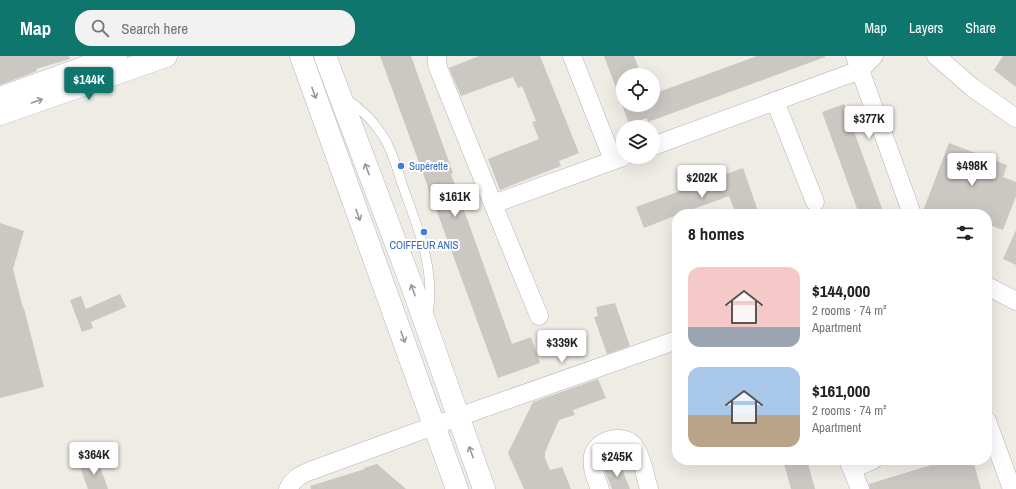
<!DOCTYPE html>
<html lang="en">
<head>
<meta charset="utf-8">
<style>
  body { margin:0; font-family:"Archivo Narrow",sans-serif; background:#f2f2f2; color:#202124; height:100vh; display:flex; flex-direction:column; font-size:15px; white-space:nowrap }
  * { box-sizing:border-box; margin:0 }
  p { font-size:13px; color:#757577 }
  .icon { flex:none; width:22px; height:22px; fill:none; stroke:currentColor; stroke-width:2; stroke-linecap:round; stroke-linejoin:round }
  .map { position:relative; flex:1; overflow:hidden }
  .side { position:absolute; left:672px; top:153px; width:320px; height:256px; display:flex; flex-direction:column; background:#fff; border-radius:16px; box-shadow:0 4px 16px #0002 }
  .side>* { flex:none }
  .tools { position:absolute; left:616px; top:12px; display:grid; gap:8px }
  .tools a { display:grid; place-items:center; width:44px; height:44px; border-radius:50%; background:#fff; box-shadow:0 4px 16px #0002; font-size:20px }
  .price { position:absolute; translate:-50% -34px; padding:0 9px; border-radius:4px; background:#fff; color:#222; font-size:13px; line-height:26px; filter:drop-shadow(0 1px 2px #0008) }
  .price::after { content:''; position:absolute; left:50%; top:24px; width:12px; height:9px; margin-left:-6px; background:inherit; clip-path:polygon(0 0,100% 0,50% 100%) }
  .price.on { background:#0f766e; color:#fff }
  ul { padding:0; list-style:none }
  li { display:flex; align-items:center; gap:12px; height:100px; padding:0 16px }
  li span { display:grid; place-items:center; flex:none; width:112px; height:80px; border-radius:12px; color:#555 }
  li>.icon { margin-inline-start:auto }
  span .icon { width:48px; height:48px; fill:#fffc; stroke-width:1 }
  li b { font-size:17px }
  h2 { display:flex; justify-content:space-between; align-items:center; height:48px; padding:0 16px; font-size:17px }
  header { display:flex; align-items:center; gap:24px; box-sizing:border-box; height:56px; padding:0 20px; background:#0f766e; color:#fff }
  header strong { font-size:19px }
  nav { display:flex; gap:22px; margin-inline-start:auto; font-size:14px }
  .search { width:280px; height:36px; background:#f2f2f2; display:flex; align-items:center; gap:10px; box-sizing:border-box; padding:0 14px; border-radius:16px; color:#757577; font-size:15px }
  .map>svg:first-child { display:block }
  .building { fill:#cbc7c3 }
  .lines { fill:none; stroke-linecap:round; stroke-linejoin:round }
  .lane-casing { stroke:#b1b4b8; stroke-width:10 }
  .street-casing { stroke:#b1b4b8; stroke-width:19 }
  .secondary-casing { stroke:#b2b6ba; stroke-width:23 }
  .lane { stroke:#fff; stroke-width:9 }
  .street { stroke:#fff; stroke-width:18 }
  .secondary { stroke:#fff; stroke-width:22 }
  .oneway { stroke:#96999c }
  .shop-dot { fill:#3f7fe0; stroke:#fff; stroke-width:1.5 }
  .labels { text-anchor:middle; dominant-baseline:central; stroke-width:4; stroke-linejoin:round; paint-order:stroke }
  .shop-label { font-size:11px; fill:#366cbe; stroke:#fff; text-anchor:start }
</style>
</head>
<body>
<header>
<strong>Map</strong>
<div class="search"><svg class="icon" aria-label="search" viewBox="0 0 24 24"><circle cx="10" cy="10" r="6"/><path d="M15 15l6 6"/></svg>Search here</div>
<nav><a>Map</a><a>Layers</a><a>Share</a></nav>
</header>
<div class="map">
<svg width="1016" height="433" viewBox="0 0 1016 433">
  <rect width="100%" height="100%" fill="#efece6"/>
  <!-- building -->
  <g class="building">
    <path d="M0,0H69L70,3L36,13L37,15L0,29Z"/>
    <path d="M380,0H411L453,117L451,118L512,288L531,281L540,307L498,322Z"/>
    <path d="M479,0H540L579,97L559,105L561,110L500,134L488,103L539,83L532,66L536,65L522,30L518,32L513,21L461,40L449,12Z"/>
    <path d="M604,0H634L641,19H623V48H622Z"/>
    <path d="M757,0H825V1L648,66L647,62L629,68L622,49H653V38Z"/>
    <path d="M1003,0H1016V31L994,14Z"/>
    <path d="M844,48L884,158H859L822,56Z"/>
    <path d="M949,87L1007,109L1003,121L1016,126V140L1003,174L987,168V158H932L923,155Z"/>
    <path d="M743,112L759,158H736L729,140L680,158H677V159L644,172L636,151Z"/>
    <path d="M0,167L24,175L13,213L23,252H24L44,331L0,342Z"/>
    <path d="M1016,174V209L1003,203Z"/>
    <path d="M120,238L126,251L91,266L93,272L82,276L70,244L81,240L86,253Z"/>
    <path d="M615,247L630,290L607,298L594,261L598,260L596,251Z"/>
    <path d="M598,323L606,342L573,354L575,359L559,364L545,396V402L550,414L562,411L571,433H524L508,397L533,346Z"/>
    <path d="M783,404H807L815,433H791Z"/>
    <path d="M929,404H973L981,433H870L869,428L931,409Z"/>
    <path d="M98,405L108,433H88L80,411Z"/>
    <path d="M377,408L406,433H311L310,430L365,413L364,412Z"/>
    <path d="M620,408L630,433H612L605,415L604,412Z"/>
  </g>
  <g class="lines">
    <defs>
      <path id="lane" d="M345,42C360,52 373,64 383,80C392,94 397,112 402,128C417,170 436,213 428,258"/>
      <g id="street">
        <path d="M437,0V7L439,14L493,148L539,260"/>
        <path d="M572,0L613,104"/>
        <path d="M855,0L912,158"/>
        <path d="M936,0L973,32L1016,62"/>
        <path d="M775,45L815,146"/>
        <path d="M653,90L860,14L874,0"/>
        <path d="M493,148L623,101"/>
        <path d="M987,230L1016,245"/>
        <path d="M987,365L1012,433"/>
        <path d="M848,404L860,433"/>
        <path d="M852,413L873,404"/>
        <path d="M288,433C293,423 300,419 310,415L458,361L677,284"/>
        <path d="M600,433C596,423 591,411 593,400C596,384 623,377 633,389C642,400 645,420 649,433"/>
      </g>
      <g id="secondary">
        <path d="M301,0L457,433"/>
        <path d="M325,0L412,230L484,433"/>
        <path d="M0,42L116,0"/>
        <path d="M0,58L166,0"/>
      </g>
    </defs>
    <!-- lane casing -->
    <use href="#lane" class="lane-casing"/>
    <!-- street casing -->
    <use href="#street" class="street-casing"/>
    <!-- secondary casing -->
    <use href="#secondary" class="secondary-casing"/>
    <!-- lane -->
    <use href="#lane" class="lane"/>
    <!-- street -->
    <use href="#street" class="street"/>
    <!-- secondary -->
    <use href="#secondary" class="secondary"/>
  </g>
  <!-- one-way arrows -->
  <defs><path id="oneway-shaft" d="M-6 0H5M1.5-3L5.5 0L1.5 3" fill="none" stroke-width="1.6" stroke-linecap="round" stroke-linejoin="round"/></defs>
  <g class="oneway">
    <use href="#oneway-shaft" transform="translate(314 37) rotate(70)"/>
    <use href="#oneway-shaft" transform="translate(37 45) rotate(-19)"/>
    <use href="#oneway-shaft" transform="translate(367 113) rotate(-111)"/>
    <use href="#oneway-shaft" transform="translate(358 159) rotate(70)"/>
    <use href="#oneway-shaft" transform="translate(413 234) rotate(-110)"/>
    <use href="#oneway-shaft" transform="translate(403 281) rotate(70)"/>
    <use href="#oneway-shaft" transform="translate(471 396) rotate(-110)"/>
  </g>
  <!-- markers -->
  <g class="shop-dot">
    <circle cx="401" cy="110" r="4"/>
    <circle cx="424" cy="176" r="4"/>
  </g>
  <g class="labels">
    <!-- shop labels -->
    <g class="shop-label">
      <text x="409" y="110">Supérette</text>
      <text x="424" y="189" text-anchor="middle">COIFFEUR ANIS</text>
    </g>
  </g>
</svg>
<div class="tools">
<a><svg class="icon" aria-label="locate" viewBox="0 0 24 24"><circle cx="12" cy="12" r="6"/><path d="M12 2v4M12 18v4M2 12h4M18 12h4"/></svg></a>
<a><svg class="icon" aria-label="layers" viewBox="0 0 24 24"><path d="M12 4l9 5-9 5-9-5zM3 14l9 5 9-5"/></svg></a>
</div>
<b class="price on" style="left:89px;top:45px">$144K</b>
<b class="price" style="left:869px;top:84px">$377K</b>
<b class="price" style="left:972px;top:131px">$498K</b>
<b class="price" style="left:702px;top:143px">$202K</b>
<b class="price" style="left:455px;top:162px">$161K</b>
<b class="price" style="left:562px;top:308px">$339K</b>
<b class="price" style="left:94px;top:420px">$364K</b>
<b class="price" style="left:617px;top:422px">$245K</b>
<section class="side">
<h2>8 homes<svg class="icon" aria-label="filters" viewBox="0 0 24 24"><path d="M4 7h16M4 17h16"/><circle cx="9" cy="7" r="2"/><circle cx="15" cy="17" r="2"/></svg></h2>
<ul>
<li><span style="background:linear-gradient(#f6c9c9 75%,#9aa5b1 0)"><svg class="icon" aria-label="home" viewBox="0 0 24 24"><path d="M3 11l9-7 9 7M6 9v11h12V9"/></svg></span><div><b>$144,000</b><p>2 rooms · 74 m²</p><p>Apartment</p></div></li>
<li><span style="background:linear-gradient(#a9c7e8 60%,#b9a48a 0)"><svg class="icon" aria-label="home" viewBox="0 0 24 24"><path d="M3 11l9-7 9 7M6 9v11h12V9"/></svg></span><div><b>$161,000</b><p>2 rooms · 74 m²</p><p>Apartment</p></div></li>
</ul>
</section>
</div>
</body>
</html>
